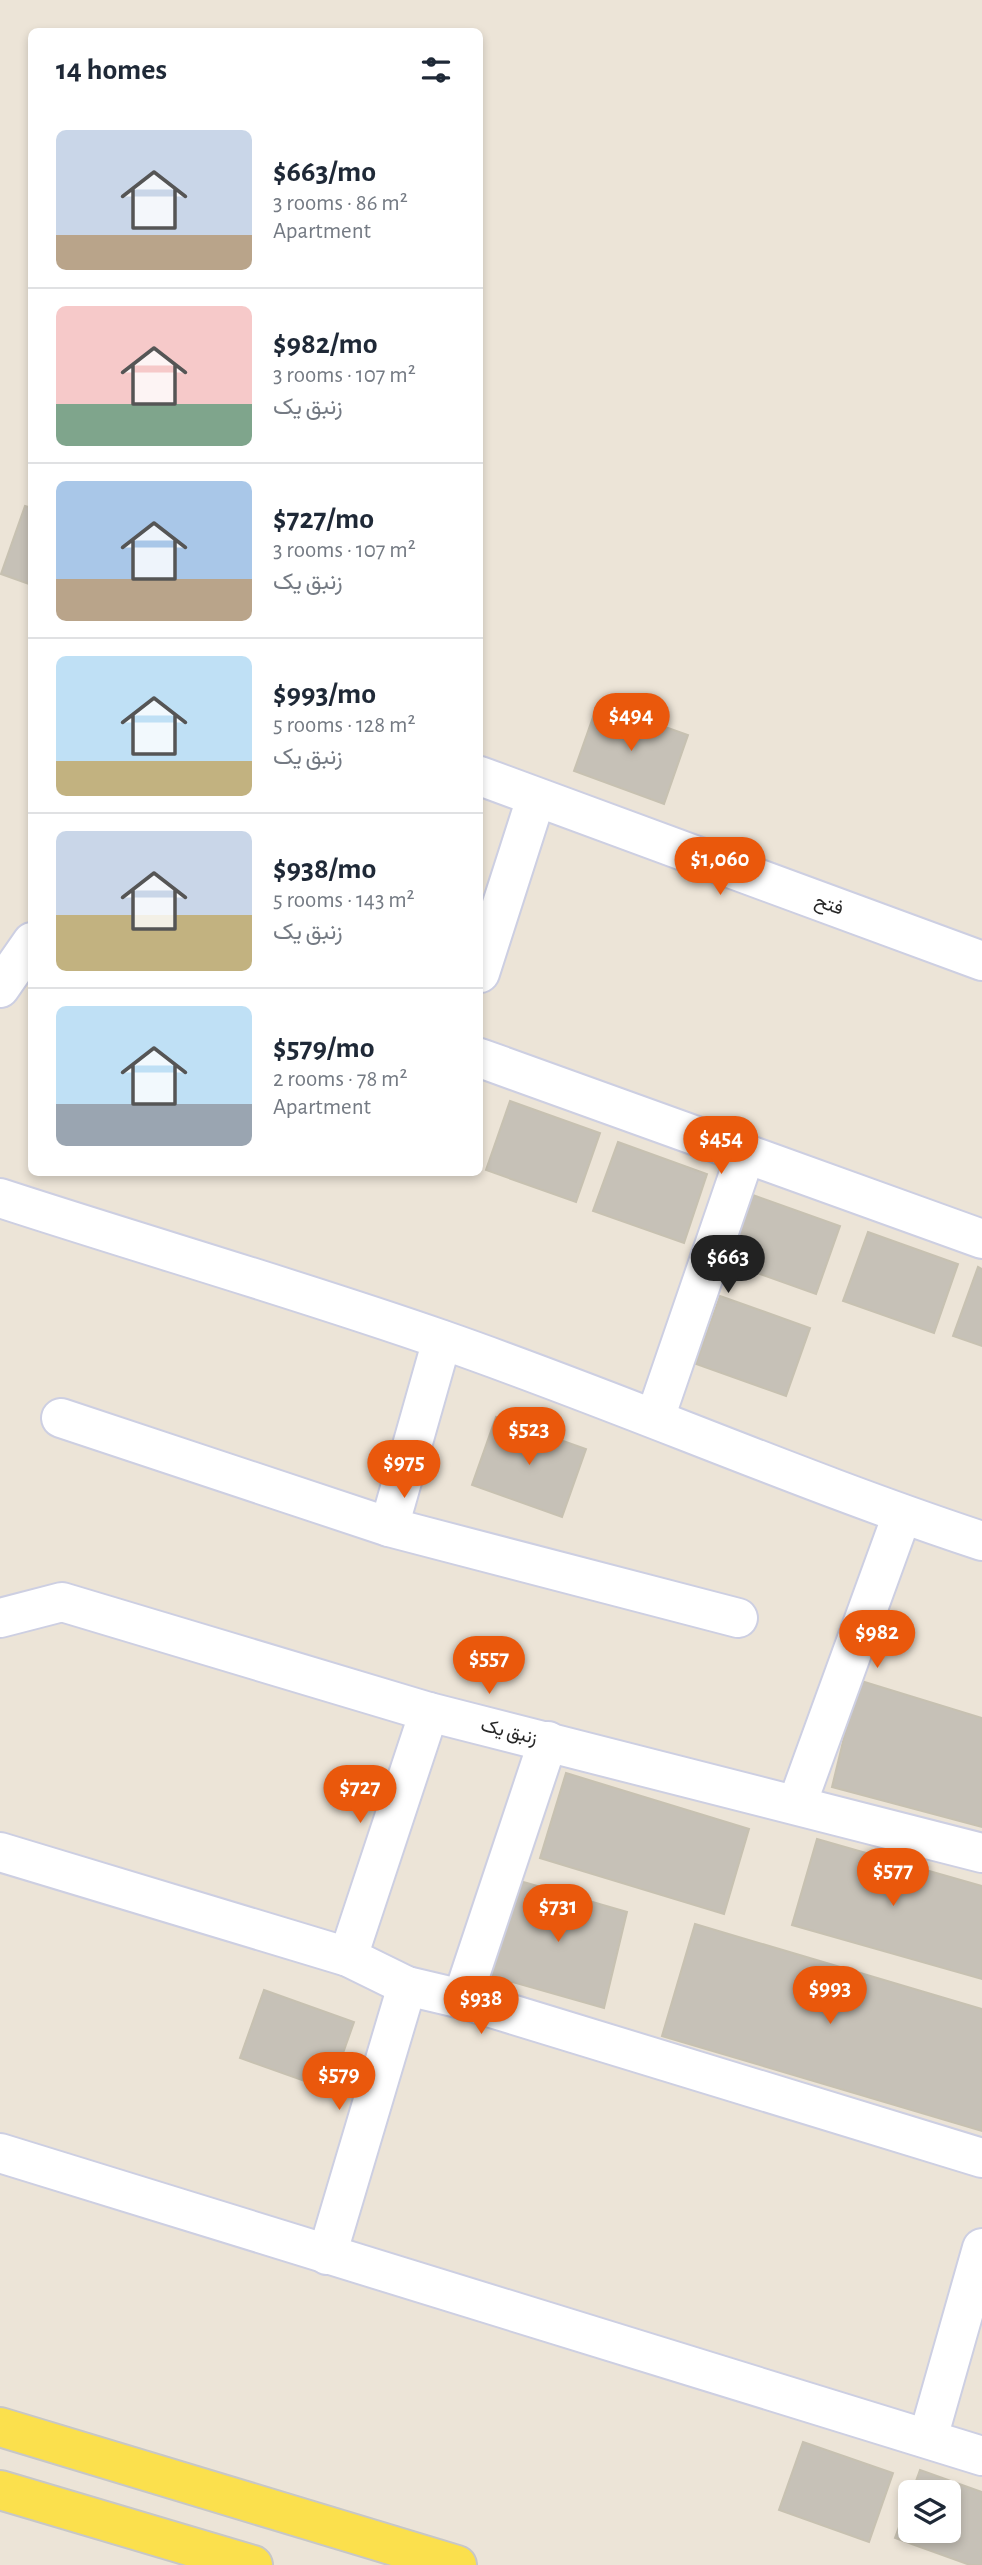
<!DOCTYPE html>
<html lang="en">
<head>
<meta charset="utf-8">
<style>
  body { margin:0; font-family:"Alegreya Sans",Vazirmatn,sans-serif; background:#f6f6f7; color:#1f2937; height:100vh; display:flex; flex-direction:column; font-size:26px; white-space:nowrap }
  * { box-sizing:border-box; margin:0 }
  p { font-size:23px; color:#747a83 }
  .icon { flex:none; width:38px; height:38px; fill:none; stroke:currentColor; stroke-width:2; stroke-linecap:round; stroke-linejoin:round }
  .map { position:relative; flex:1; overflow:hidden }
  .side { position:absolute; left:28px; top:28px; width:455px; height:1148px; display:flex; flex-direction:column; background:#fff; border-radius:10px; box-shadow:0 4px 10px #0003 }
  .side>* { flex:none }
  .fabs { position:absolute; left:898px; top:2480px; display:grid; gap:14px }
  .fabs a { display:grid; place-items:center; width:63px; height:63px; border-radius:10px; background:#fff; box-shadow:0 4px 10px #0003; font-size:35px }
  .price { position:absolute; translate:-50% -60px; padding:0 16px; border-radius:24px; background:#ea580c; color:#fff; font-size:23px; line-height:46px; filter:drop-shadow(0 2px 4px #0008) }
  .price::after { content:''; position:absolute; left:50%; top:42px; width:21px; height:16px; margin-left:-10px; background:inherit; clip-path:polygon(0 0,100% 0,50% 100%) }
  .price.current { background:#222; color:#fff }
  ul { padding:0; list-style:none }
  li { display:flex; align-items:center; gap:21px; height:175px; padding:0 28px }
  li+li { border-top:2px solid #e0e1e3 }
  li span { display:grid; place-items:center; flex:none; width:196px; height:140px; border-radius:10px; color:#555 }
  li>.icon { margin-inline-start:auto }
  span .icon { width:84px; height:84px; fill:#fffc; stroke-width:1 }
  li b { font-size:30px }
  h2 { display:flex; justify-content:space-between; align-items:center; height:84px; padding:0 28px; font-size:30px }
  .map>svg:first-child { display:block }
  .building { fill:#c6c1b7; stroke:#c7c1b1; stroke-width:2 }
  .lines { fill:none; stroke-linecap:round; stroke-linejoin:round }
  .minor-casing { stroke:#cdcfe2; stroke-width:42 }
  .major-casing { stroke:#c7c7c7; stroke-width:42 }
  .minor { stroke:#fff; stroke-width:38 }
  .major { stroke:#fbe04d; stroke-width:38 }
  .labels { text-anchor:middle; dominant-baseline:central; stroke-width:5; stroke-linejoin:round; paint-order:stroke }
  .street-label { font-size:19px; fill:#272727; stroke:#fff }
</style>
</head>
<body>
<div class="map">
<svg width="982" height="2565" viewBox="0 0 982 2565">
  <rect width="100%" height="100%" fill="#ece4d7"/>
  <!-- building -->
  <g class="building">
    <path d="M25,506L32,508V585L1,574Z"/>
    <path d="M598,703L688,735L664,804L574,771Z"/>
    <path d="M510,1101L600,1133L576,1202L486,1170Z"/>
    <path d="M618,1142L707,1174L684,1243L593,1211Z"/>
    <path d="M750,1194L840,1226L816,1294L726,1262Z"/>
    <path d="M868,1232L958,1264L934,1333L843,1301Z"/>
    <path d="M978,1267L982,1269V1346L953,1336Z"/>
    <path d="M720,1296L810,1328L786,1396L696,1364Z"/>
    <path d="M496,1417L586,1449L562,1517L472,1485Z"/>
    <path d="M858,1680L982,1718V1827L832,1787Z"/>
    <path d="M566,1773L749,1829L724,1914L540,1858Z"/>
    <path d="M817,1839L982,1886V1979L792,1925Z"/>
    <path d="M513,1879L627,1912L604,2008L488,1975Z"/>
    <path d="M695,1924L982,2009V2131L662,2036Z"/>
    <path d="M264,1990L354,2022L330,2090L240,2058Z"/>
    <path d="M803,2442L893,2473L869,2542L779,2510Z"/>
    <path d="M920,2470L982,2492V2565H970L895,2538L910,2497V2530H948V2492H912Z"/>
  </g>
  <g class="lines">
    <defs>
      <g id="minor">
        <path d="M480,776L982,961"/>
        <path d="M480,973L536,798"/>
        <path d="M0,988L32,942"/>
        <path d="M480,1058L982,1239"/>
        <path d="M0,1198C147,1246 297,1289 443,1340C624,1403 800,1481 982,1541"/>
        <path d="M61,1418L389,1527L738,1618"/>
        <path d="M655,1418L746,1153"/>
        <path d="M389,1527L442,1340"/>
        <path d="M0,1618L62,1602L429,1712L982,1853"/>
        <path d="M797,1804L902,1515"/>
        <path d="M0,1852L348,1957L407,1986L462,1999L982,2158"/>
        <path d="M348,1957L429,1712"/>
        <path d="M462,1999L548,1741"/>
        <path d="M0,2153L982,2456"/>
        <path d="M327,2255L407,1986"/>
        <path d="M928,2438L982,2248"/>
      </g>
      <g id="major">
        <path d="M0,2427L457,2565"/>
        <path d="M0,2490L253,2565"/>
      </g>
    </defs>
    <!-- minor casing -->
    <use href="#minor" class="minor-casing"/>
    <!-- major casing -->
    <use href="#major" class="major-casing"/>
    <!-- minor -->
    <use href="#minor" class="minor"/>
    <!-- major -->
    <use href="#major" class="major"/>
  </g>
  <g class="labels">
    <!-- street labels -->
    <g class="street-label">
      <text transform="translate(829 905) rotate(20)">فتح</text>
      <text transform="translate(509 1732) rotate(14)">زنبق یک</text>
    </g>
  </g>
</svg>
<div class="fabs">
<a><svg class="icon" aria-label="layers" viewBox="0 0 24 24"><path d="M12 4l9 5-9 5-9-5zM3 14l9 5 9-5"/></svg></a>
</div>
<b class="price" style="left:631px;top:753px">$494</b>
<b class="price" style="left:720px;top:897px">$1,060</b>
<b class="price" style="left:721px;top:1176px">$454</b>
<b class="price current" style="left:728px;top:1295px">$663</b>
<b class="price" style="left:529px;top:1467px">$523</b>
<b class="price" style="left:404px;top:1500px">$975</b>
<b class="price" style="left:877px;top:1670px">$982</b>
<b class="price" style="left:489px;top:1696px">$557</b>
<b class="price" style="left:360px;top:1825px">$727</b>
<b class="price" style="left:893px;top:1908px">$577</b>
<b class="price" style="left:558px;top:1944px">$731</b>
<b class="price" style="left:830px;top:2026px">$993</b>
<b class="price" style="left:481px;top:2036px">$938</b>
<b class="price" style="left:339px;top:2112px">$579</b>
<section class="side">
<h2>14 homes<svg class="icon" aria-label="filters" viewBox="0 0 24 24"><path d="M4 7h16M4 17h16"/><circle cx="9" cy="7" r="2"/><circle cx="15" cy="17" r="2"/></svg></h2>
<ul>
<li><span style="background:linear-gradient(#c9d6e8 75%,#b9a48a 0)"><svg class="icon" aria-label="home" viewBox="0 0 24 24"><path d="M3 11l9-7 9 7M6 9v11h12V9"/></svg></span><div><b>$663/mo</b><p>3 rooms · 86 m²</p><p>Apartment</p></div></li>
<li><span style="background:linear-gradient(#f6c9c9 70%,#7fa58c 0)"><svg class="icon" aria-label="home" viewBox="0 0 24 24"><path d="M3 11l9-7 9 7M6 9v11h12V9"/></svg></span><div><b>$982/mo</b><p>3 rooms · 107 m²</p><p>زنبق یک</p></div></li>
<li><span style="background:linear-gradient(#a9c7e8 70%,#b9a48a 0)"><svg class="icon" aria-label="home" viewBox="0 0 24 24"><path d="M3 11l9-7 9 7M6 9v11h12V9"/></svg></span><div><b>$727/mo</b><p>3 rooms · 107 m²</p><p>زنبق یک</p></div></li>
<li><span style="background:linear-gradient(#bfe0f5 75%,#c2b280 0)"><svg class="icon" aria-label="home" viewBox="0 0 24 24"><path d="M3 11l9-7 9 7M6 9v11h12V9"/></svg></span><div><b>$993/mo</b><p>5 rooms · 128 m²</p><p>زنبق یک</p></div></li>
<li><span style="background:linear-gradient(#c9d6e8 60%,#c2b280 0)"><svg class="icon" aria-label="home" viewBox="0 0 24 24"><path d="M3 11l9-7 9 7M6 9v11h12V9"/></svg></span><div><b>$938/mo</b><p>5 rooms · 143 m²</p><p>زنبق یک</p></div></li>
<li><span style="background:linear-gradient(#bfe0f5 70%,#9aa5b1 0)"><svg class="icon" aria-label="home" viewBox="0 0 24 24"><path d="M3 11l9-7 9 7M6 9v11h12V9"/></svg></span><div><b>$579/mo</b><p>2 rooms · 78 m²</p><p>Apartment</p></div></li>
</ul>
</section>
</div>
</body>
</html>
